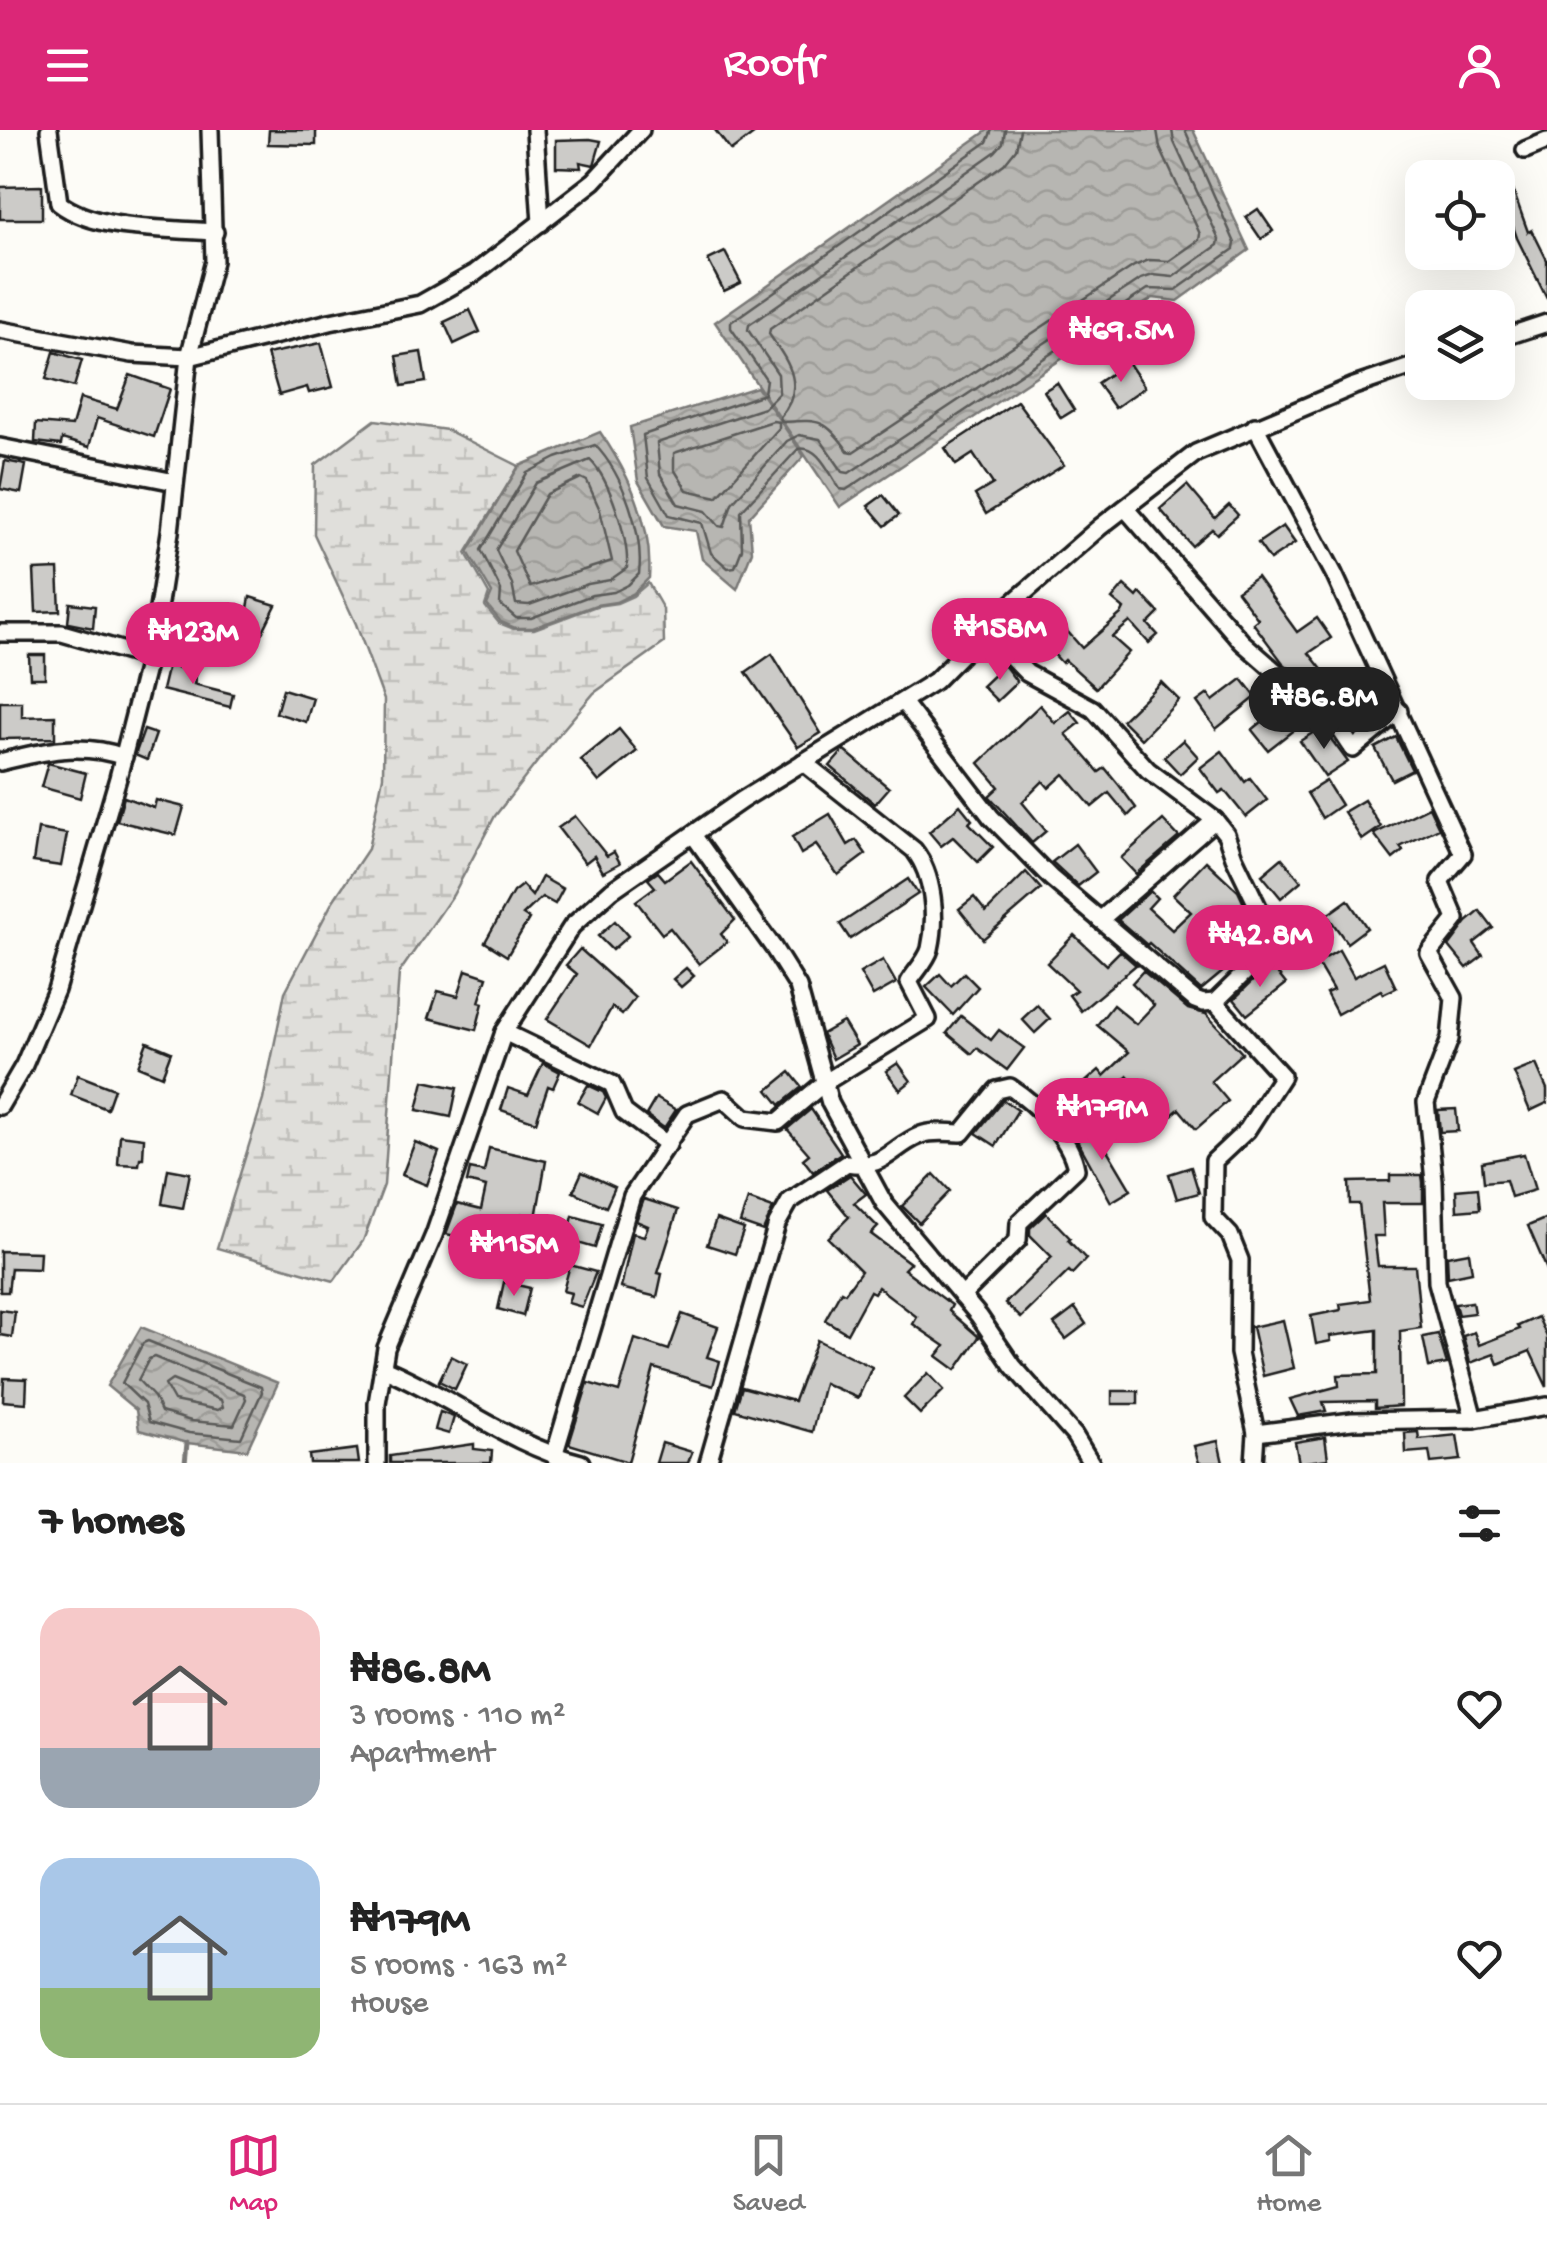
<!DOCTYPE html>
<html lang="en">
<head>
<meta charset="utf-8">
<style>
  body { margin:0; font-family:"Gochi Hand",sans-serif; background:#f6f6f6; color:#222; height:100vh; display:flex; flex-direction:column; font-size:38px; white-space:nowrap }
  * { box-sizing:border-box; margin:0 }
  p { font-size:32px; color:#767676 }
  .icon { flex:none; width:55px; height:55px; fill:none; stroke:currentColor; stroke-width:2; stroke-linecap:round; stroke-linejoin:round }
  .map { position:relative; height:1333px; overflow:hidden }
  .details { display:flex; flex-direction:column; background:#fff; flex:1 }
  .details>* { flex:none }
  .controls { position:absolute; left:1405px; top:30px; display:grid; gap:20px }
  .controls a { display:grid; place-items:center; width:110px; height:110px; border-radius:20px; background:#fff; box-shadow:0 10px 40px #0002; font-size:50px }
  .price { position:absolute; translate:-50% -85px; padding:0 22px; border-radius:35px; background:#db2777; color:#fff; font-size:32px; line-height:65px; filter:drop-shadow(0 2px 5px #0008) }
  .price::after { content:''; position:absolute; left:50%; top:60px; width:30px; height:22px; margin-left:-15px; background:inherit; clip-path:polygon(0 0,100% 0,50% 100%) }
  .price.current { background:#222; color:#fff }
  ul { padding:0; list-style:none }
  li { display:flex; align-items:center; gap:30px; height:250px; padding:0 40px }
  li span { display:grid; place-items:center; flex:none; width:280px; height:200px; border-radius:30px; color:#555 }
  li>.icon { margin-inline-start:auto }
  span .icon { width:120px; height:120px; fill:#fffc; stroke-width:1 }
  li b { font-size:42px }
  h2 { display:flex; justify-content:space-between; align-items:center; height:120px; padding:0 40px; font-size:42px }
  header { display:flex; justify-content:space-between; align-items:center; height:130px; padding:0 40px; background:#db2777; color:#fff; font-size:45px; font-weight:600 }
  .dock { display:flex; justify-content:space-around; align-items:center; height:140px; border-top:2px solid #e0e0e0; background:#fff; font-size:28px; color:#767676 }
  .dock a { display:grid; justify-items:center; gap:5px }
  .dock .current { color:#db2777 }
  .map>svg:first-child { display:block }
  .wetland { fill:url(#wetland-marsh); stroke:#7e7e7c; stroke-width:2.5 }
  .water { fill:url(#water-waves); stroke:#797876; stroke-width:2.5 }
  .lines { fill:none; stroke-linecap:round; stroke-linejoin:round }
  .shore { stroke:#5a5a58; stroke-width:2.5 }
  .stream { stroke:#797876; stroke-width:5 }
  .building { fill:#cccbc8; stroke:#1c1c1c; stroke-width:2.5 }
  .street-casing { stroke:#1c1c1c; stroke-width:22 }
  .street { stroke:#fdfcf7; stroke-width:15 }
</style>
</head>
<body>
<header><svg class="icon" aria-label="menu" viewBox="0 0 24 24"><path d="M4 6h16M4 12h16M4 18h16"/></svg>Roofr<svg class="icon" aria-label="person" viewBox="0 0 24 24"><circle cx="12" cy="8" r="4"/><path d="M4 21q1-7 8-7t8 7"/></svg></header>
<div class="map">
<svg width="1547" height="1333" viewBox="0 0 1547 1333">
  <defs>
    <pattern id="wetland-marsh" width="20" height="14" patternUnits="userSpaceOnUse" patternTransform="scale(2.5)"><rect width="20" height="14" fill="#e0dfdb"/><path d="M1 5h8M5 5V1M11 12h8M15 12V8" fill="none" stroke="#c0bfbb"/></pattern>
    <pattern id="water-waves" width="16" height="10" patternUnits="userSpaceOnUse" patternTransform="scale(2.5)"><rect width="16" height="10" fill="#b7b6b2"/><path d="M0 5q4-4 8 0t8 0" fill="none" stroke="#9d9c98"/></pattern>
  </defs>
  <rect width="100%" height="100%" fill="#fdfcf7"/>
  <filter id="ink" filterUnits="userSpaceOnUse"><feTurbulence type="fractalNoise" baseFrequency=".01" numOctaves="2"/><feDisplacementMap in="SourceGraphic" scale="20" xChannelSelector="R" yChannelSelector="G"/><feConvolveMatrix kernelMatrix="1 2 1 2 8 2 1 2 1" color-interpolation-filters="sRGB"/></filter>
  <g filter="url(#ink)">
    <!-- wetland -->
    <path class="wetland" d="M375,290L447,300L519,336L466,423L489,464L485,476L499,493L514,499H534L596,476L617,473L633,466L648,453L663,479L664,513L594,563L555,609L495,686L453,765L399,843L384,1055L363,1111L334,1151L217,1118L263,970L285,862L333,771L368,719L383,646L384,570L356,494L314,404L315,335Z"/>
    <!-- water -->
    <g class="water">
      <path d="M988,0H1193L1249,120L1178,171L1153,168L840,377L715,192Z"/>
      <path d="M757,257L804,326L749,387L752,421L737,459L702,429L696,401L664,396L638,351L630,297Z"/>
      <path d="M600,302C629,344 653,395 649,448L634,463L616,472L596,475L533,498H515L501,492L487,475L492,463L468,422L519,336Z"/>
      <path d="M141,1197L278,1253L247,1320L187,1313L139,1300L136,1280L107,1256Z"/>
    </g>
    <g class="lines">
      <!-- shore -->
      <g class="shore">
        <path d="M992,0L987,12L731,192V198L766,249L764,264L643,305L648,348L669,385L702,393L711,423L728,438L735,437L742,419L741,381L798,319C818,314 829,343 840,359L846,360L1148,159L1176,160L1234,119L1235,113L1185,0"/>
        <path d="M1005,0L1003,13L995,22L749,195L748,200L778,244L779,263L764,278L657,313L660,344L678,374L706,381L719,396L724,397L732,373L787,311L799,305L820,309L843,342L849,343L1141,149L1153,145L1173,147L1218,115L1219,109L1174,12L1172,0"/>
        <path d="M1020,0L1016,19L1004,34L770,199L769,204C788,232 807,256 780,287L782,292C819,290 825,288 848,321L853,322L1134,136L1149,130L1169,131L1199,110L1200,104L1160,18L1157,0"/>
        <path d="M773,291L779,292V298L717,367L687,360L674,339V323Z"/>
        <path d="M595,315C623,344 644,404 639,444L628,455L614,462L592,465L531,488H516L500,474L501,460L481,420L527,343L556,328Z"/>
        <path d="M590,330C610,349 629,410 627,438L610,450L588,454L529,475L516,474L512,454L496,420L536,353Z"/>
        <path d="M581,348L587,351L600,380L612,431L530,457L514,421L547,364Z"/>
        <path d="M148,1211L261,1257L262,1262L241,1308L189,1303L149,1292L144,1274L122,1253L143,1213Z"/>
        <path d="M154,1227L244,1264L246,1269L234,1295L191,1291L161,1282L154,1267L138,1250L149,1229Z"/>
        <path d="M172,1250L221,1270L223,1277L218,1280L174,1271L165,1255Z"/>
      </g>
      <!-- stream -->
      <path class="stream" d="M185,1333L187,1313"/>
    </g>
    <!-- building -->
    <g class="building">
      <path d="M269,0H316V15L268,14Z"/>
      <path d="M715,0H759L731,21Z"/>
      <path d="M590,9L601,11L594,35L580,32L581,38L556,37V10Z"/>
      <path d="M1509,49L1528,102L1532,100L1547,130V169L1517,108L1498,53Z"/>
      <path d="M42,56V89H0V57Z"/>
      <path d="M1258,79L1273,101L1261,109L1246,87Z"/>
      <path d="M725,122L741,153L724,161L708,130Z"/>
      <path d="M470,180L480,202L454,214L444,192Z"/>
      <path d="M321,213L333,257L309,263L307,257L279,265L267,224Z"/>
      <path d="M54,222L82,230L74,257L46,249Z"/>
      <path d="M421,222L426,252L402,256L397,226Z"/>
      <path d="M1128,232L1145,257L1115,278L1097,253Z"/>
      <path d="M130,245L170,259L154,307L97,288L89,317L62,309L61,315L35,312L36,293L72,296L80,268L117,279Z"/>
      <path d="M1057,253L1074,280L1061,288L1044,261Z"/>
      <path d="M1017,271L1064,335L986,384L975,365L993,354L973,324L956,335L945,318Z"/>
      <path d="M5,331L26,335L21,363L0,359Z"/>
      <path d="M1187,355L1215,388L1229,375L1238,385L1217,404L1212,399L1192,416L1160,379Z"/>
      <path d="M883,365L899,385L885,396L868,376Z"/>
      <path d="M1283,396L1295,413L1270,430L1258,413Z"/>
      <path d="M58,439L60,481L36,482L34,440Z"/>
      <path d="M1257,447L1297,502L1317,488L1331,508L1309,523L1328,547L1313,559L1283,533L1253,493L1258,489L1237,461Z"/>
      <path d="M1124,455L1137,467L1140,463L1159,483L1148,494L1158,505L1149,513L1130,492L1112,507L1129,522L1096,558L1065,530L1062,533L1040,509L1059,492L1082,518L1122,483L1124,479L1112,469Z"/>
      <path d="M250,467L276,475L253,521L233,511L248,478Z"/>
      <path d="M70,473L95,476L93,498L68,493Z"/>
      <path d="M772,524L821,603L798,617L746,542Z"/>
      <path d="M29,525H45V548H30Z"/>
      <path d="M168,535L197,542L194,554L233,564L230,577L162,560Z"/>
      <path d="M1004,535L1017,552L997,571L982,556Z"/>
      <path d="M1242,549L1256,567L1216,599L1197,572L1208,564L1213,571Z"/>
      <path d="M1161,552L1179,570L1141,609L1122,590Z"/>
      <path d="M1368,553L1382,577L1365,586L1368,592L1355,602L1336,577L1359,564L1356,559Z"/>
      <path d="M283,559L313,568L306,592L276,583Z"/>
      <path d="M0,572H22V587L55,586V608L0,609Z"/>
      <path d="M1284,574L1300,595L1268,620L1252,600Z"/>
      <path d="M1040,575L1055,593L1070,581L1080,593L1066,604L1099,642L1105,638L1119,655L1136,678L1128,686L1109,663L1092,677L1064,644L1049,658L1043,651L1022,672L1046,701L1032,713L992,669L989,666L999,657L979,633Z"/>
      <path d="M1322,597L1348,632L1325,647L1300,611Z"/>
      <path d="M619,599L637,621L599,652L581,630Z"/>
      <path d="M144,600L156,604L147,630L135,625Z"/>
      <path d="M1396,607L1412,640L1392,650L1375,618Z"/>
      <path d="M1183,610L1198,627L1180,644L1164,627Z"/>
      <path d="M844,620L889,658L875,674L830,636Z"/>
      <path d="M1222,621L1245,652L1250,648L1267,670L1246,687L1224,660L1219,663L1200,638Z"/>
      <path d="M48,633L86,643L80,668L41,657Z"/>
      <path d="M1326,651L1341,675L1322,688L1307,663Z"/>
      <path d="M124,667L154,678L156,670L184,677L176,705L117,691Z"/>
      <path d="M1364,670L1381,697L1362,710L1344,682Z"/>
      <path d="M960,675L972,690L969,693L993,717L978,732L953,707L941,716L929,702Z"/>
      <path d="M1429,677L1439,698L1400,717L1403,721L1393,729L1374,704Z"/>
      <path d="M830,684L848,715L856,710L866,724L838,745L816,715L801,724L792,707Z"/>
      <path d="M575,686L607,726L614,722L620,733L603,742L594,726L585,733L558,698Z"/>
      <path d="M1163,690L1179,707L1136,744L1121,728Z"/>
      <path d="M38,699L67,704L61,736L33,732Z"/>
      <path d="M1075,714L1096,742L1078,756L1052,732Z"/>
      <path d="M1282,728L1301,751L1281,768L1262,745Z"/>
      <path d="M691,731L735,790L721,804L727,812L699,834L670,798L662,804L636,771L655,757L648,749L658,742L665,750Z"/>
      <path d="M1206,731L1238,761L1258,804L1244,815L1224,790L1201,812L1225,840L1201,860L1149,813L1147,815L1118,790L1150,761L1157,768L1148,778L1172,800L1191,782L1173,765Z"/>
      <path d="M1026,742L1041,759L983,809L959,779L974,767L986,782Z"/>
      <path d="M542,747L563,759L555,774L542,767L523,785L529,789L507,826L485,812L513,762L522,755L532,766Z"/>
      <path d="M908,749L918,764L850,809L840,794Z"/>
      <path d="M1348,770L1367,798L1347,813L1327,785Z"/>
      <path d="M1480,781L1493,798L1474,813L1483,826L1467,838L1449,816L1467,792Z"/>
      <path d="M615,791L628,806L612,820L598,806Z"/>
      <path d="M1074,805L1106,835L1120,821L1136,835L1081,881L1069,865L1076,860L1047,833Z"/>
      <path d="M580,819L635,868L622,885L612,877L591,915L547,889L577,844L566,835Z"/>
      <path d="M1339,820L1354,847L1384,832L1396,858L1383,864L1381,860L1337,884L1326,863L1333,860L1317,833Z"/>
      <path d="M883,830L896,853L873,866L860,843Z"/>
      <path d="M1270,834L1286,854L1247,885L1234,869Z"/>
      <path d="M686,838L694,846L681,857L673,849Z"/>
      <path d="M466,840L487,847L479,872L483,873L476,900L429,888L438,861L458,866Z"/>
      <path d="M1143,841L1188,879L1206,884L1242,923L1211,951L1228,971L1196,999L1179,979L1167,989L1128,946L1079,990L1063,972L1099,940L1104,946L1129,922L1097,895L1113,875L1136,894L1154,875L1132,853Z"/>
      <path d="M964,843L978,857L953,885L926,857L940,844L951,856Z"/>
      <path d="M1037,875L1050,889L1035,903L1022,889Z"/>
      <path d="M961,886L991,910L999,900L1024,918L1007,940L977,918L972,924L947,903Z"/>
      <path d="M843,892L857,915L833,929L822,904Z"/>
      <path d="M147,912L171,922L162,946L138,936Z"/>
      <path d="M543,933L560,942L553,958L548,956L536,992L501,980L508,958L528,965Z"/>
      <path d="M898,933L911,951L900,960L886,941Z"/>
      <path d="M1536,934L1547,959V973L1530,981L1514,943Z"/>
      <path d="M790,942L802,957L780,975L768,960Z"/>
      <path d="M78,945L114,959L107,979L71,965Z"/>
      <path d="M424,951L457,958L451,987L417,980Z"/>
      <path d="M588,955L603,962L606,968L598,983L578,972Z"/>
      <path d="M656,968L676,980L664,998L646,985Z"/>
      <path d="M1003,970L1018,980L996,1016L976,1003Z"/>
      <path d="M811,979L841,1023L813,1042L803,1029L809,1024L787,999Z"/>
      <path d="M1456,979L1458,1001L1440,1002L1438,980Z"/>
      <path d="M1091,993L1105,1010L1103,1013L1131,1060L1111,1072L1075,1006Z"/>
      <path d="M120,1005L144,1008L143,1028H140L139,1035L118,1034Z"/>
      <path d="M415,1012L439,1022L427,1055L402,1045Z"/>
      <path d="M489,1018L546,1031L536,1088L522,1084L514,1116L465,1103L464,1108L446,1104L457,1074L481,1080L486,1057L467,1052L470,1039L484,1042Z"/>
      <path d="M1524,1024L1535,1060L1511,1067L1506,1050L1484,1052L1482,1032Z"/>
      <path d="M1191,1037L1199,1063L1177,1069L1169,1044Z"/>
      <path d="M168,1039L190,1043L183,1078L162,1074Z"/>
      <path d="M582,1042L615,1057L606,1077L573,1062Z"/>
      <path d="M934,1044L950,1061L919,1093L902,1076Z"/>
      <path d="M850,1045L866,1064L854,1073L878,1097L871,1104L910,1133L904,1139L952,1175L949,1181L979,1207L956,1240L937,1226L945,1216L913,1194L917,1187L878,1157L874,1163L870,1161L847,1203L825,1190L841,1161L845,1163L861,1141L828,1108L849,1087L827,1060Z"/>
      <path d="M1390,1045H1422L1423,1052V1073H1382L1384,1106H1374L1378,1136H1415L1421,1198L1400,1201L1401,1276L1375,1278V1271L1323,1272L1326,1281L1298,1286L1290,1269L1339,1256L1338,1245L1377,1244V1200L1330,1206L1331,1211L1316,1214L1311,1186L1341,1180L1340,1174L1370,1170L1359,1074H1350L1349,1052L1390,1051Z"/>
      <path d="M1478,1058L1480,1079L1457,1081L1456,1060Z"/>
      <path d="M644,1069L678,1080L658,1143L662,1144L657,1167L621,1158L633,1103L644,1106L648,1096L636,1091Z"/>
      <path d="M748,1069L773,1078L763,1101L740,1093Z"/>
      <path d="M1046,1083L1070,1108L1068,1110L1086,1129L1072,1144L1069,1141L1021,1188L1005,1173L1052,1127L1030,1105V1098Z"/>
      <path d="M573,1086L602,1094L595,1118L567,1110Z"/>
      <path d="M1547,1088V1140L1528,1096Z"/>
      <path d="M716,1089L744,1099L735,1124L707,1115Z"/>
      <path d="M0,1121L40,1122L39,1139L11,1138L8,1162H0Z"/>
      <path d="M1469,1122L1472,1142L1448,1147L1447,1126Z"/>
      <path d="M570,1135L596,1142L582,1177L568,1173L571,1163L563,1161Z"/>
      <path d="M504,1152L530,1158L523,1186L498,1179Z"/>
      <path d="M1472,1172L1474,1183L1458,1185L1455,1174Z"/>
      <path d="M1075,1178L1086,1194L1066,1209L1054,1194Z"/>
      <path d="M0,1180L15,1182L12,1207L0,1205Z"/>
      <path d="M682,1184L718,1197L707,1227L720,1231L713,1256L654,1238L628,1332L569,1314L588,1253L619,1262L635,1209L669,1220Z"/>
      <path d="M1538,1187L1547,1207V1257L1530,1221L1498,1234L1494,1224L1470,1233L1463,1206L1474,1202L1479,1215L1520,1199L1518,1196Z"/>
      <path d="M1283,1190L1294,1238L1263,1246L1252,1197Z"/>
      <path d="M1438,1204L1447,1234L1429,1237L1423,1207Z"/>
      <path d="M817,1210L872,1237L858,1268L824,1253L812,1302L735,1280L742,1257L794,1271Z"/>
      <path d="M451,1226L467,1234L455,1259L439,1251Z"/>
      <path d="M928,1243L944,1260L920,1284L904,1268Z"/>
      <path d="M4,1248L27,1249L26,1273L3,1271Z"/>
      <rect x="1112" y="1261" width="26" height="13"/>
      <path d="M440,1282L454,1287L449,1304L435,1300Z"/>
      <path d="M1418,1302L1419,1309L1457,1305L1461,1330L1431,1333L1429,1321L1406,1323L1405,1303Z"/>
      <path d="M1325,1307L1328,1329L1299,1333L1295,1312Z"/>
      <path d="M1218,1311L1223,1333H1199L1194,1316Z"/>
      <path d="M662,1313L692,1322L688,1333H656Z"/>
      <path d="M474,1314V1319L492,1321L491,1333H390V1326Z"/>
      <path d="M357,1319L359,1333H310L309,1325Z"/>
    </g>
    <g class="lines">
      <defs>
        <g id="street">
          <path d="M49,0L59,73C96,102 170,98 215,102"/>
          <path d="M535,0L541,93"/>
          <path d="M1525,20L1547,11"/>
          <path d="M0,200L132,224L189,227L330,192L420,174L475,143L594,51L641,0"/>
          <path d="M1498,209L1547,193"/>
          <path d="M1255,296L1334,444L1463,724L1440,751L1456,789L1429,823L1454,868L1450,909L1426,972L1434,1051L1437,1152L1474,1289"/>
          <path d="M0,317L175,352"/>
          <path d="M1125,378L1242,512L1337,595L1353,619L1399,581"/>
          <path d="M0,503H62L149,528"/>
          <path d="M903,572L991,687L1051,748L1195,870L1203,873L1215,872L1272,816L1271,804L1234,727L1226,704L1215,690L1148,640L1093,579L1027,543L985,500"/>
          <path d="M0,632C43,621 81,612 124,627"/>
          <path d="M694,706L773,817L798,857L830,973L884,1073L979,1186L1013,1236L1074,1305L1091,1333"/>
          <path d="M1100,790L1215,690"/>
          <path d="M1215,872L1282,946L1247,1000L1214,1031L1213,1087L1230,1105L1240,1130L1239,1223L1256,1303L1254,1333"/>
          <path d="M504,902L612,954L624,982L668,1015"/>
          <path d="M0,976L24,935L56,860L118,648L153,511L170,402L189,227L214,131L210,0"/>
          <path d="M383,1238C451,1266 509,1315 581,1333"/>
          <path d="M1256,1303L1352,1291L1474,1289L1547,1276"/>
          <path d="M554,1326L632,1066L687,984L724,969L745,988L778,992L824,953L928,889L909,852C915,842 927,830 930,819C937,788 934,745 914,720L803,632"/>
          <path d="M377,1333V1273L386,1218L434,1105L504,902L572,796L612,760L742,670L935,551L1009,476L1100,397L1196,323L1354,256L1422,233"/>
          <path d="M708,1333L777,1094L790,1071L847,1033C886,1040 890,1017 921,1005C933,1000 949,1003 962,1003L997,960L1010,957C1036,974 1071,1008 1076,1039L1019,1093L1018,1110L962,1166"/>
        </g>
      </defs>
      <!-- street casing -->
      <use href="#street" class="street-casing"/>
      <!-- street -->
      <use href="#street" class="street"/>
    </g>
  </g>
</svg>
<div class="controls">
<a><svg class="icon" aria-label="locate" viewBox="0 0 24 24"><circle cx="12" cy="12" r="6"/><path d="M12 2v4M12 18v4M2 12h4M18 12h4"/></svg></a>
<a><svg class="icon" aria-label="layers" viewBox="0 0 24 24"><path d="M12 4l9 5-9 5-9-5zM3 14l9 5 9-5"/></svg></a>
</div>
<b class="price" style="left:1121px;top:255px">₦69.5M</b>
<b class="price" style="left:1000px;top:553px">₦158M</b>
<b class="price" style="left:193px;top:557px">₦123M</b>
<b class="price current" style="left:1324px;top:622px">₦86.8M</b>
<b class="price" style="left:1260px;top:860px">₦42.8M</b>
<b class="price" style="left:1102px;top:1033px">₦179M</b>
<b class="price" style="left:514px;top:1169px">₦115M</b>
</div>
<section class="details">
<h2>7 homes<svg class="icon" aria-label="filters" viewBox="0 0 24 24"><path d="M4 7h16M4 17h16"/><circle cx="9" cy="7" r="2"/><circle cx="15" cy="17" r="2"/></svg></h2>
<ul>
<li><span style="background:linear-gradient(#f6c9c9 70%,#9aa5b1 0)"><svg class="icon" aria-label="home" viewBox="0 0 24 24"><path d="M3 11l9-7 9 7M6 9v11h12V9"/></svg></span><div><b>₦86.8M</b><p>3 rooms · 110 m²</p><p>Apartment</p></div><svg class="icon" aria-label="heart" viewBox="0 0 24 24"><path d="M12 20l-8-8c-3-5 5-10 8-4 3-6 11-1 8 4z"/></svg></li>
<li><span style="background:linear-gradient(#a9c7e8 65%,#8fb573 0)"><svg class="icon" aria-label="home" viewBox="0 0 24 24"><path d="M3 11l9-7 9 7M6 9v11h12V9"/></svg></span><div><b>₦179M</b><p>5 rooms · 163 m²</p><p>House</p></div><svg class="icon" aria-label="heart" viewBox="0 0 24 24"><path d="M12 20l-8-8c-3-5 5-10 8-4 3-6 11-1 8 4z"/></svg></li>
</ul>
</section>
<nav class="dock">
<a class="current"><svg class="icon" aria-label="map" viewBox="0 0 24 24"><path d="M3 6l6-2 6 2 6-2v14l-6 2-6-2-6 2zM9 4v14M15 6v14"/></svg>Map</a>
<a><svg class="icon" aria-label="saved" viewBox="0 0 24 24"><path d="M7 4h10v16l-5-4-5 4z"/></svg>Saved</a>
<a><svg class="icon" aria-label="home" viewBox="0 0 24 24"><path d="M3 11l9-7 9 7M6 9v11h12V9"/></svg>Home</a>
</nav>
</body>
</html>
